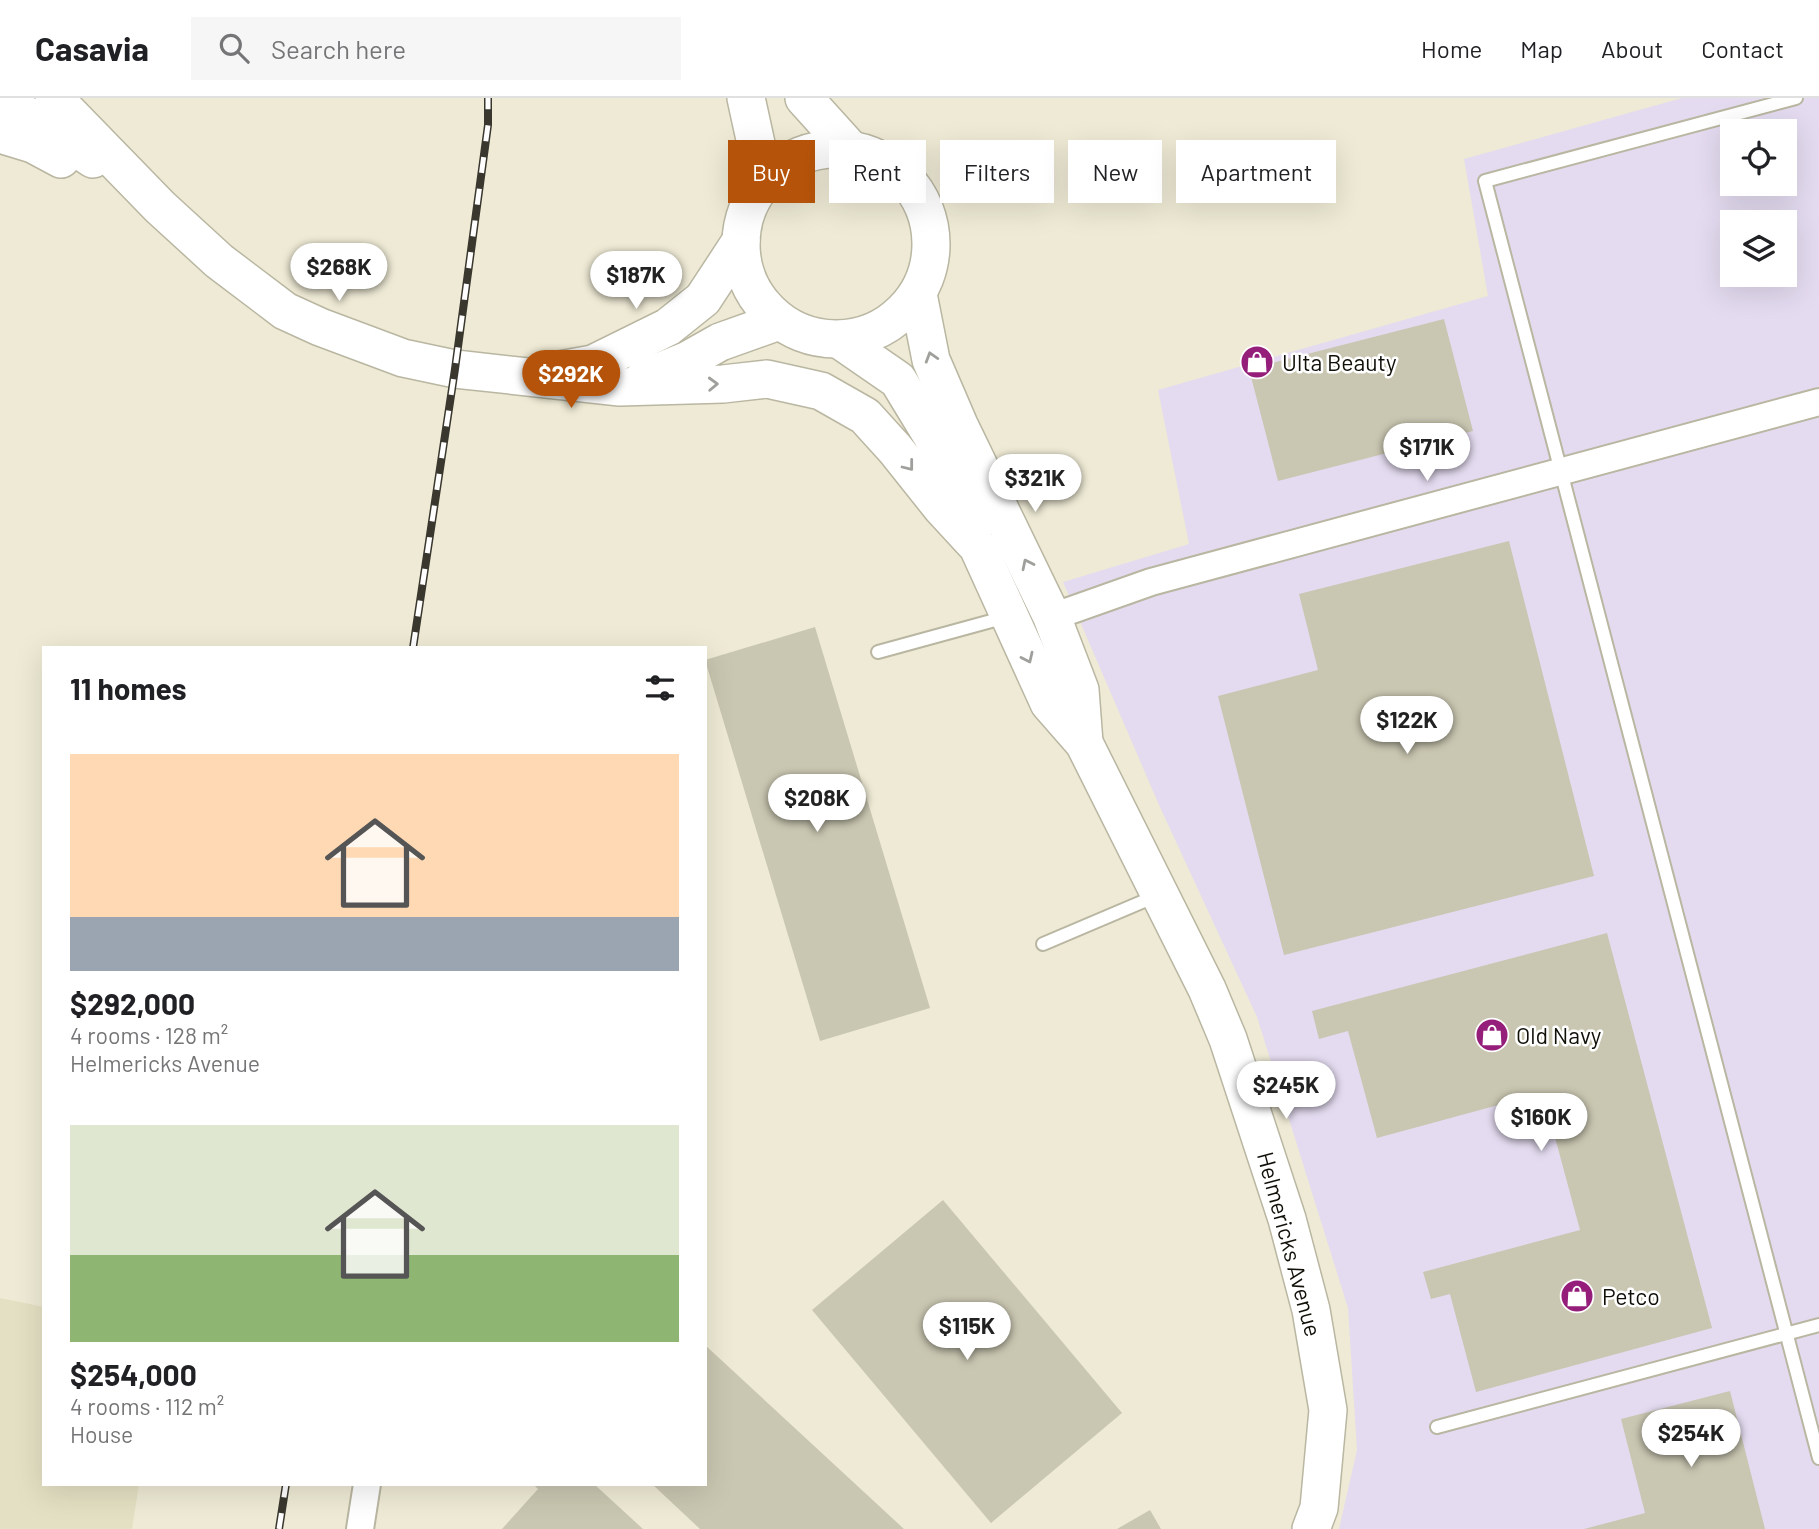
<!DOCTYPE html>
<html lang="en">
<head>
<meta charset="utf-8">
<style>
  body { margin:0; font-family:Barlow,sans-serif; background:#f6f6f6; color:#202124; height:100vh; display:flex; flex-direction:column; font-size:26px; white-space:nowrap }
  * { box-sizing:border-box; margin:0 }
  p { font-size:23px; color:#757577 }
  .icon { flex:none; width:38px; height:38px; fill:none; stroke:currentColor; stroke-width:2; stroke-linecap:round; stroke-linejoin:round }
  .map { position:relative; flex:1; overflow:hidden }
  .drawer { position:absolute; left:42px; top:548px; width:665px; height:840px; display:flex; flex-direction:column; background:#fff; border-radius:0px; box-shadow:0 7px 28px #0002 }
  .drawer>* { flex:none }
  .hud { position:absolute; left:728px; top:42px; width:665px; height:63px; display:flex; gap:14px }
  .controls { position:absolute; left:1720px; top:21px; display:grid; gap:14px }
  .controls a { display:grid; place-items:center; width:77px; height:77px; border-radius:0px; background:#fff; box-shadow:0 7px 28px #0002; font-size:35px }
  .price { position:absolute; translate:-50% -60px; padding:0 16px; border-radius:24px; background:#fff; color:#222; font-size:23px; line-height:46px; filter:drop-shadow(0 2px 4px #0008) }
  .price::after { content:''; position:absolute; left:50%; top:42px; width:21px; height:16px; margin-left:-10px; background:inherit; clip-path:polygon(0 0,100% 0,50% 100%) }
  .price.current { background:#b45309; color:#fff }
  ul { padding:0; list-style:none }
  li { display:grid; align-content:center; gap:14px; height:371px; padding:0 28px }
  li span { display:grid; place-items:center; height:217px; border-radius:0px; color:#555 }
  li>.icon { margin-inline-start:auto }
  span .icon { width:126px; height:126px; fill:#fffc; stroke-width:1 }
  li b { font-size:30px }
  h2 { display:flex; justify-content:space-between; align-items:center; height:84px; padding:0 28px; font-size:30px }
  .chip { padding:0 24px; border-radius:0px; background:#fff; box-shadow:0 7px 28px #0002; font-size:24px; line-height:63px }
  .chip.current { background:#b45309; color:#fff }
  header { display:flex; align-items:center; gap:42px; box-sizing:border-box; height:98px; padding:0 35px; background:#fff; border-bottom:2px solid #e0e0e0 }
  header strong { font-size:33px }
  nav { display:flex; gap:38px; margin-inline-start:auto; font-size:24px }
  .search { width:490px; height:63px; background:#f6f6f6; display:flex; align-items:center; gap:18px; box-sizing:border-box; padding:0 24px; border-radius:0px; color:#757577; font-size:26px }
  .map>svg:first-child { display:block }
  .commercial { fill:#e4dbf0; fill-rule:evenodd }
  .built { fill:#e4e0c3 }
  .building { fill:#c9c6b1 }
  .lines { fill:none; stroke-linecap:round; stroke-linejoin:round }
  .lane-casing { stroke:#b9b6a1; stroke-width:16 }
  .street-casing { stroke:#b9b6a1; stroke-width:30 }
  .secondary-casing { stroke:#b9b6a1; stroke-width:40 }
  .lane { stroke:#fff; stroke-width:12 }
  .street { stroke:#fff; stroke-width:26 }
  .secondary { stroke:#fff; stroke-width:37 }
  .rail-casing { stroke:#39372e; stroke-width:8 }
  .rail { stroke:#fff; stroke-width:5; stroke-dasharray:16; stroke-linecap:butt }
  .oneway { stroke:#9f9f9c }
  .labels { text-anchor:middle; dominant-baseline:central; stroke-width:5; stroke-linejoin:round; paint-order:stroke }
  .poi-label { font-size:23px; fill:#100f08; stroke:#fff; text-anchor:start }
  .street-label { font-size:23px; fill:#100f08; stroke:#fff }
</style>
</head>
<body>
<header>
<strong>Casavia</strong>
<div class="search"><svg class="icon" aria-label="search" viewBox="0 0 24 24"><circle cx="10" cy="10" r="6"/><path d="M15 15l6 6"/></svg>Search here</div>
<nav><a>Home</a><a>Map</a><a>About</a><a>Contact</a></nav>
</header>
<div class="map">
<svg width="1819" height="1431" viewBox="0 0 1819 1431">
  <rect width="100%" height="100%" fill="#eeead5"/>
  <!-- commercial -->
  <path class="commercial" d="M1682,0H1819V1431H1339L1357,1352L1348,1210L1257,919L1159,707L1063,484L1189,446L1158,292L1488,198L1464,61ZM1732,33H1785V86H1732ZM1732,124H1785V177H1732Z"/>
  <!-- built -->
  <path class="built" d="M0,1200L44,1209V1386H139L132,1431H0Z"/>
  <!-- building -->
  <g class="building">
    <path d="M1444,221L1473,333L1278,383L1249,271Z"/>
    <path d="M1509,443L1594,778L1284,857L1218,598L1318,572L1299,496Z"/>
    <path d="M815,529L930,910L820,943L705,562Z"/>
    <path d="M1607,835L1712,1230L1476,1294L1450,1196L1431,1201L1423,1174L1580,1132L1543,995L1377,1040L1348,933L1319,941L1312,913Z"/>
    <path d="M943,1102L1122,1315L991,1425L812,1212Z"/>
    <path d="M705,1247L904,1431H700L652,1386H705Z"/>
    <path d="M1730,1293L1765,1431H1584L1645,1415L1621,1321Z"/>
    <path d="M533,1386H594L643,1431H502L538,1391Z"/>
    <path d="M1150,1412L1161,1431H1117Z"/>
  </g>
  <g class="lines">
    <defs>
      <g id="lane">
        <path d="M1796,0L1485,83L1819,1360"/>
        <path d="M878,554L1006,519"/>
        <path d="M1043,846L1156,798"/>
        <path d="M1437,1329L1819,1227"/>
      </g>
      <g id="street">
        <path d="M1052,519L1151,484L1819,304"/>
        <path d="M360,1431L367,1386"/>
      </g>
      <g id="secondary">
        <path d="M0,0L93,61"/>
        <path d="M54,0L160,109L219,163L285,213L320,229L403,260L455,271L620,289L723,286L767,281L821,293L865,318L895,351L942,410L978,449L1049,605L1084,645L1207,891L1228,941L1287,1121L1311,1212L1328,1312L1319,1410L1311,1431"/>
        <path d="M746,0L764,82"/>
        <path d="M804,0L850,51"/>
        <path d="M0,36L33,46L61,61"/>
        <circle cx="836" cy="146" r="95"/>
        <path d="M918,196L931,262L959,327L1052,519L1080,592L1084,645"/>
        <path d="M840,242L898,282L932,338L958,390L973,433"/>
        <path d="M554,273L593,266L668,229L703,201L741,143"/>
        <path d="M644,280L688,262L720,244L779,223"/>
      </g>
    </defs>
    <!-- lane casing -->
    <use href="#lane" class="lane-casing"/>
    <!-- street casing -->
    <use href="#street" class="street-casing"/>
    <!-- secondary casing -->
    <use href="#secondary" class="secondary-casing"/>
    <!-- lane -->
    <use href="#lane" class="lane"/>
    <!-- street -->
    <use href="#street" class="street"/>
    <!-- secondary -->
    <use href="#secondary" class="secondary"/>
    <defs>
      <g id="rail">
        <path d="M413,550L455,271L488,27V0"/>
        <path d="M279,1431L286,1386"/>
      </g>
    </defs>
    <!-- rail casing -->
    <use href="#rail" class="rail-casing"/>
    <!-- rail -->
    <use href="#rail" class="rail"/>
  </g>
  <!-- one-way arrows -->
  <defs><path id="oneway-chevron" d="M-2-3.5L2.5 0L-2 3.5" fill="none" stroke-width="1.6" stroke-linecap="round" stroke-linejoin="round" transform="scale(1.75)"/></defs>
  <g class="oneway">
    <use href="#oneway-chevron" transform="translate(931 259) rotate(-107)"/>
    <use href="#oneway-chevron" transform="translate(713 286) rotate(-2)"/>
    <use href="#oneway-chevron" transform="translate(909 368) rotate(52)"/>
    <use href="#oneway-chevron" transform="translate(1027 466) rotate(-116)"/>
    <use href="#oneway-chevron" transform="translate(1028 560) rotate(65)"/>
  </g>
  <!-- icons -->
  <defs>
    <symbol id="shop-disc" viewBox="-11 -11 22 22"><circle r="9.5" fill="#941e7a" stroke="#fff"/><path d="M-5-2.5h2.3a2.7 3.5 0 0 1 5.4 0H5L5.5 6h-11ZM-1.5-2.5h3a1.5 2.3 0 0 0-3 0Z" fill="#fff"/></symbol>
  </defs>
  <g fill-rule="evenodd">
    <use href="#shop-disc" x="1238" y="245" width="38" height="38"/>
    <use href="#shop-disc" x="1473" y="918" width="38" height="38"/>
    <use href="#shop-disc" x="1558" y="1179" width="38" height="38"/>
  </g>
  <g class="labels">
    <!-- poi labels -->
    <g class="poi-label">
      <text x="1282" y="264">Ulta Beauty</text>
      <text x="1516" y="937">Old Navy</text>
      <text x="1602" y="1198">Petco</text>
    </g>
    <!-- street labels -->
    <g class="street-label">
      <text transform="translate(1290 1146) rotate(75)">Helmericks Avenue</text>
    </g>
  </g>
</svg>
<div class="controls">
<a><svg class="icon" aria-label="locate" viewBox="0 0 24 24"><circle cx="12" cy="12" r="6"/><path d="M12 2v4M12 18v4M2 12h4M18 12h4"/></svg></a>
<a><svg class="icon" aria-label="layers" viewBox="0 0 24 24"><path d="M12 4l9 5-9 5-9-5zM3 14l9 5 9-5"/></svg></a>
</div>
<b class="price" style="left:339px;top:205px">$268K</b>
<b class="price" style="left:636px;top:213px">$187K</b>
<b class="price current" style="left:571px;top:312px">$292K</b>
<b class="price" style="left:1427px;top:385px">$171K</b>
<b class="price" style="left:1035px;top:416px">$321K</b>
<b class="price" style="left:1407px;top:658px">$122K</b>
<b class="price" style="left:817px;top:736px">$208K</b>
<b class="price" style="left:1286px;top:1023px">$245K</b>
<b class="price" style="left:1541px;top:1055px">$160K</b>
<b class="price" style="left:967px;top:1264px">$115K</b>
<b class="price" style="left:1691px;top:1371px">$254K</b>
<div class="hud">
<a class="chip current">Buy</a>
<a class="chip">Rent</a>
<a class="chip">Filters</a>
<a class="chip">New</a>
<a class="chip">Apartment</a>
</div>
<section class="drawer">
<h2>11 homes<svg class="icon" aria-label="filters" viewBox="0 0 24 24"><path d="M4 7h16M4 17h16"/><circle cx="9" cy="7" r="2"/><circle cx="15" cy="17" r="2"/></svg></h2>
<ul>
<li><span style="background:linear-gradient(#ffd9b3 75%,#9aa5b1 0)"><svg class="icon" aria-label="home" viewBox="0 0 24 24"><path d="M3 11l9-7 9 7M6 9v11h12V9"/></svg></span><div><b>$292,000</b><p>4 rooms · 128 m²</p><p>Helmericks Avenue</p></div></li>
<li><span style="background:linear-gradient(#dfe7d0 60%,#8fb573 0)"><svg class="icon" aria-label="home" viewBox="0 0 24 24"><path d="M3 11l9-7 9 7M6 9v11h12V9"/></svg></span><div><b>$254,000</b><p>4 rooms · 112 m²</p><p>House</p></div></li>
</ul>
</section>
</div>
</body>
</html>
